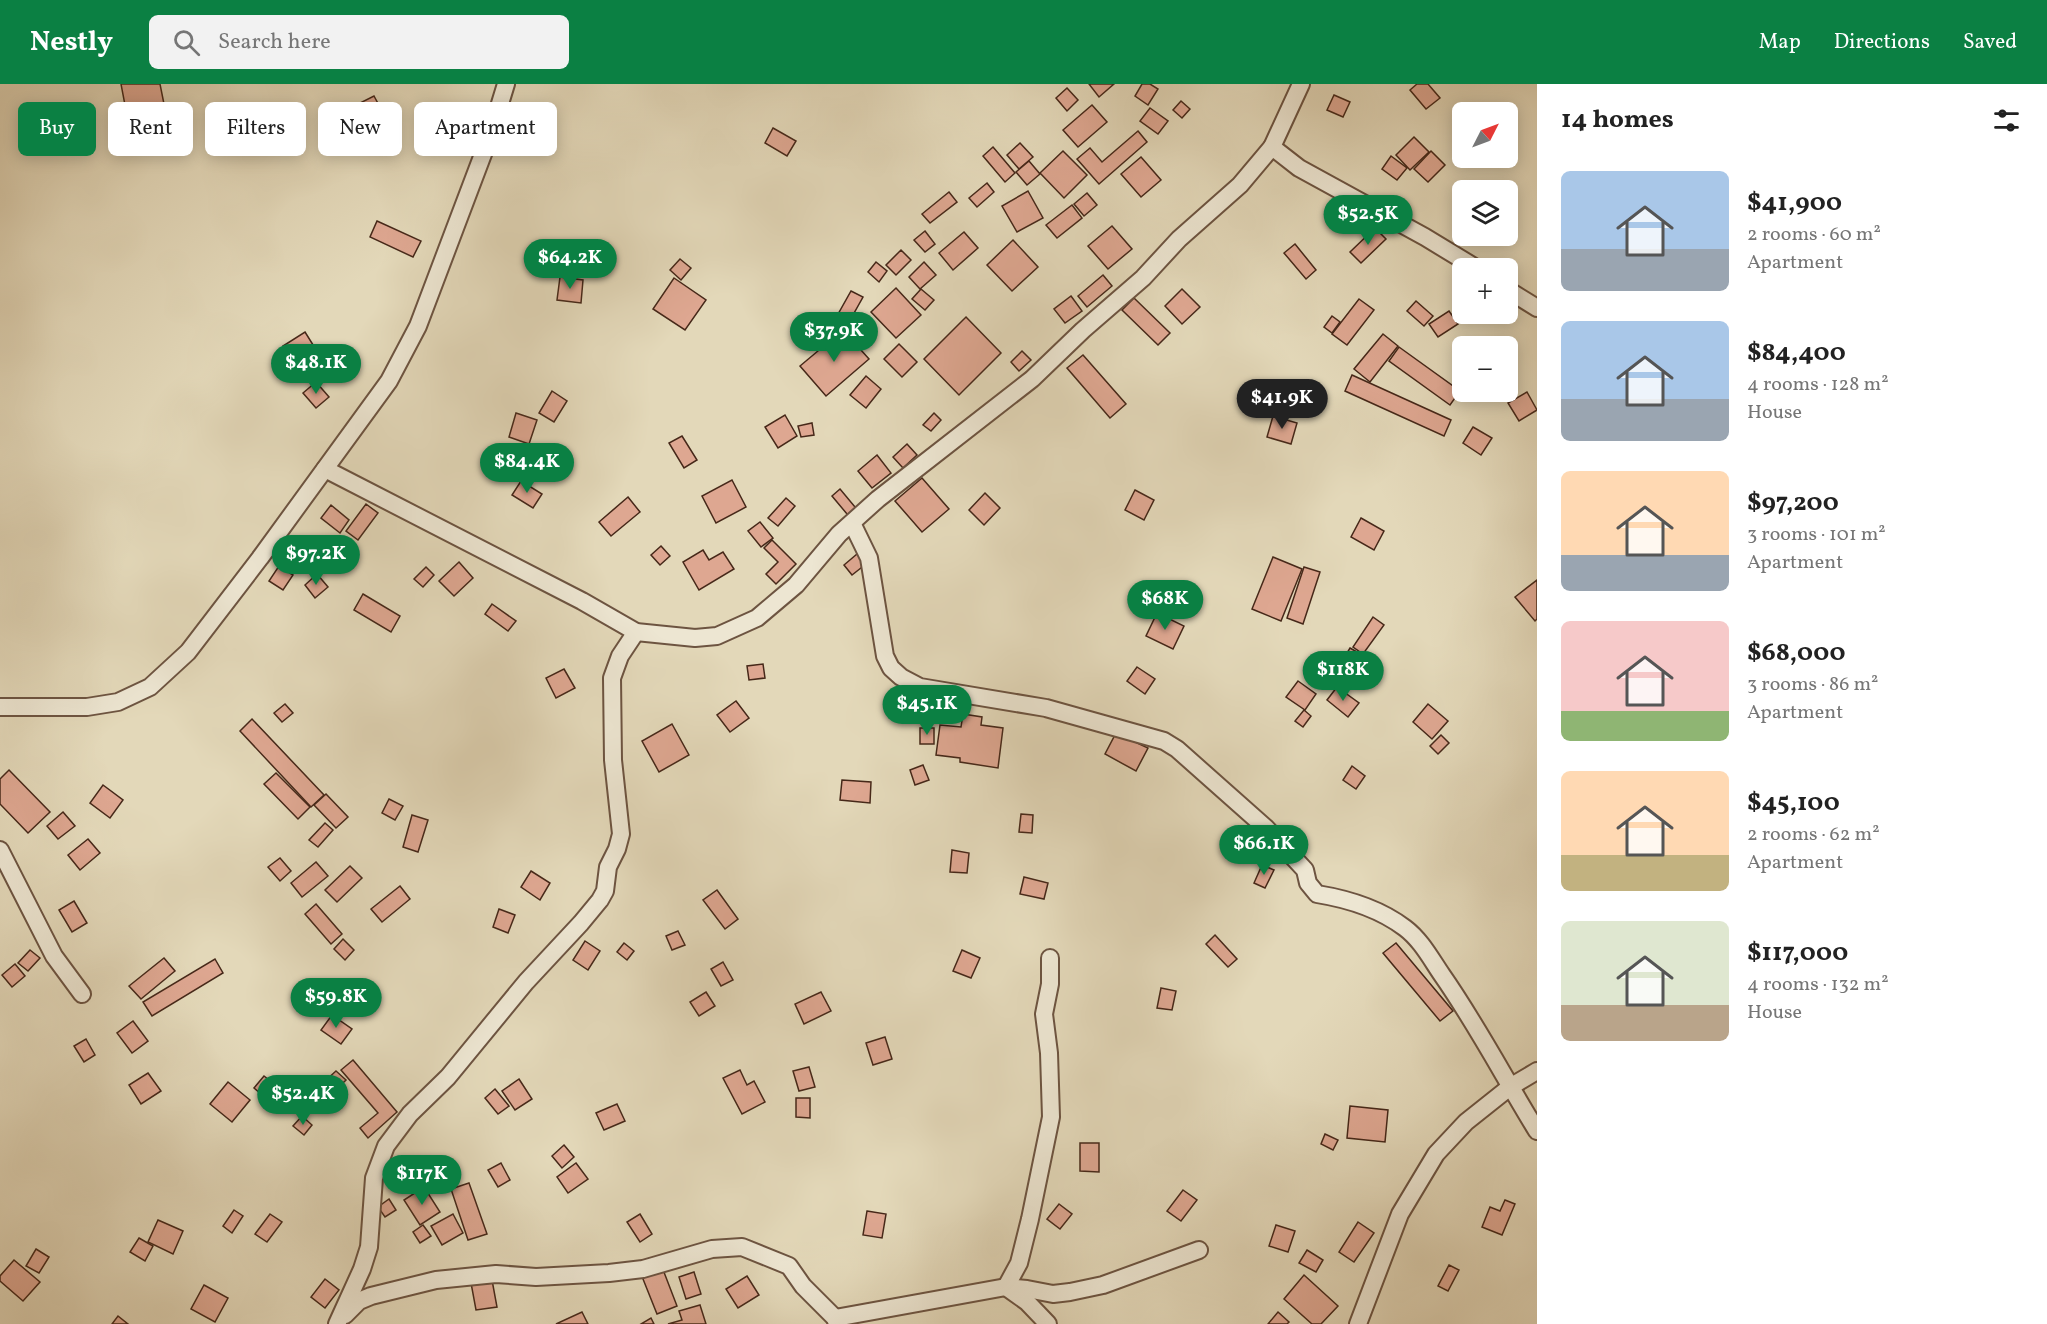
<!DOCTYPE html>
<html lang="en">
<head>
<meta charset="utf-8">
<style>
  body { margin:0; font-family:Vollkorn,serif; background:#f2f2f2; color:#222; height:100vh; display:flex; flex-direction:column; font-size:22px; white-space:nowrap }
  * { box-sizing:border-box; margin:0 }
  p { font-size:20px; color:#767676 }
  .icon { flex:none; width:33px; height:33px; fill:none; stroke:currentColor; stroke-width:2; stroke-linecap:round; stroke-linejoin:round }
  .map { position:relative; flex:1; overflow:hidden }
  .panel { display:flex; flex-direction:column; background:#fff; width:510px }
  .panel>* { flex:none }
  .top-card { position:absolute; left:18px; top:18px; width:570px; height:54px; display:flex; gap:12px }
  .needle { width:39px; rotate:48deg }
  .tools { position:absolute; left:1452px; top:18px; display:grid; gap:12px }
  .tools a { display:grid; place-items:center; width:66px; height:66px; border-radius:9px; background:#fff; box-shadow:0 3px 15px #0003; font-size:30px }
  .price { position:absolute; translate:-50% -51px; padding:0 14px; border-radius:21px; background:#0b8043; color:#fff; font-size:20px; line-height:39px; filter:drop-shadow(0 2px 3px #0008) }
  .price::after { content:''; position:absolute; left:50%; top:36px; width:18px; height:14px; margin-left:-9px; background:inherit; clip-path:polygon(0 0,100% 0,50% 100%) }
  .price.selected { background:#222; color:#fff }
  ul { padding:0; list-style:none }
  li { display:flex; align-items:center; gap:18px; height:150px; padding:0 24px }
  li span { display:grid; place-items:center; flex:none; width:168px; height:120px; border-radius:9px; color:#555 }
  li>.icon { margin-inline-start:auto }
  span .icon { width:72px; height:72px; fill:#fffc; stroke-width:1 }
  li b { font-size:26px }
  h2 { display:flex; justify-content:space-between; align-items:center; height:72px; padding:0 24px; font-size:26px }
  .pill { padding:0 21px; border-radius:9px; background:#fff; box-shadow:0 3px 15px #0003; font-size:21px; line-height:54px }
  .pill.selected { background:#0b8043; color:#fff }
  header { display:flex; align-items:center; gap:36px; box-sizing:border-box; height:84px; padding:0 30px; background:#0b8043; color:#fff }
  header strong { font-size:28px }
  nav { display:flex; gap:33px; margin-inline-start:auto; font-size:21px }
  .search { width:420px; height:54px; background:#f2f2f2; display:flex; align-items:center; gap:15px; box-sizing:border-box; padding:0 21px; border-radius:9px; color:#767676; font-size:22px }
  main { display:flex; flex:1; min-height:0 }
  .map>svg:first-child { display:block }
  .building { fill:#dea791; stroke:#462819; stroke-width:1.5 }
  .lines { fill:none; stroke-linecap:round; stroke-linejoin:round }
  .minor-casing { stroke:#6d5441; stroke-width:20 }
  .minor { stroke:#ede6d2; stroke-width:16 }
</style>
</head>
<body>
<header>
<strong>Nestly</strong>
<div class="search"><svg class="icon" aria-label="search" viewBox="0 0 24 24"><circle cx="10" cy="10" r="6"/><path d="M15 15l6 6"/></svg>Search here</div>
<nav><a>Map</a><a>Directions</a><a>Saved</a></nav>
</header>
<main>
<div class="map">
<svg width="1537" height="1240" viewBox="0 0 1537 1240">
  <rect width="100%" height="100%" fill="#e3d8b9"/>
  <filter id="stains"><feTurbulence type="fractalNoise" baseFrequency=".00333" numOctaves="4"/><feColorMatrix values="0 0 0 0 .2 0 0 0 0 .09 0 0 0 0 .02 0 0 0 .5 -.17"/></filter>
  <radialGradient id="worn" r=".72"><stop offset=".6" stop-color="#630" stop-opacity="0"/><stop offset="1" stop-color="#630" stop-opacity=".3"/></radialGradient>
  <!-- building -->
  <g class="building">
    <path d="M121,0H160L166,30L128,37Z"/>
    <path d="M1089,0H1114L1099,13Z"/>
    <path d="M1142,0H1150L1158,5L1148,21L1135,12Z"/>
    <path d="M1417,0H1428L1440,14L1426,25L1410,6Z"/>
    <path d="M1067,4L1078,16L1067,27L1056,14Z"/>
    <path d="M1334,11L1350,18L1343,33L1327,26Z"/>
    <path d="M374,12L388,38L366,49L352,23Z"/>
    <path d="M1181,17L1190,25L1182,34L1173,26Z"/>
    <path d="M1092,21L1107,38L1078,63L1063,46Z"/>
    <path d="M1150,24L1168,37L1158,50L1140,37Z"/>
    <path d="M773,44L796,57L787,72L765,59Z"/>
    <path d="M1138,47L1147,58L1099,100L1077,75L1090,64L1102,78Z"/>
    <path d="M1414,53L1429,68L1410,86L1396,71Z"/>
    <path d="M1020,59L1033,73L1019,85L1007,71Z"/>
    <path d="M993,63L1015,89L1005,98L983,72Z"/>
    <path d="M1063,67L1087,91L1064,114L1040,89Z"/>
    <path d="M1431,67L1445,81L1428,98L1414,85Z"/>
    <path d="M1391,72L1407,84L1397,96L1382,85Z"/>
    <path d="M1141,73L1161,96L1141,113L1121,90Z"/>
    <path d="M1029,77L1040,90L1027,101L1016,88Z"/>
    <path d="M987,99L994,108L977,123L969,114Z"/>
    <path d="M1028,107L1043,134L1017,148L1002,122Z"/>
    <path d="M949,108L957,118L930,139L922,130Z"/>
    <path d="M1087,109L1097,121L1084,132L1074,120Z"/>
    <path d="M1072,121L1082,134L1057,154L1046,141Z"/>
    <path d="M377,137L421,157L413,173L370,153Z"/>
    <path d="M1112,142L1132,165L1108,185L1088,162Z"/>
    <path d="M1375,144L1386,155L1361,179L1350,168Z"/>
    <path d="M925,147L935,160L925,168L914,156Z"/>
    <path d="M964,148L978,164L953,186L939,169Z"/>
    <path d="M1013,156L1038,183L1012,207L987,181Z"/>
    <path d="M1295,160L1316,186L1306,195L1284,169Z"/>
    <path d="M901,166L911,176L896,191L886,181Z"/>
    <path d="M680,175L691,184L681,196L670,186Z"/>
    <path d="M876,178L887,187L879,198L868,188Z"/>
    <path d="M924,178L936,191L920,205L909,193Z"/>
    <path d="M1103,191L1112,202L1087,223L1078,212Z"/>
    <path d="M560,193L583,196L581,219L557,216Z"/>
    <path d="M674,194L706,216L685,246L653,225Z"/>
    <path d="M896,204L921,231L896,254L871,228Z"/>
    <path d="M921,205L934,216L925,226L912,215Z"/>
    <path d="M1182,205L1200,223L1182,240L1165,222Z"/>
    <path d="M851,207L863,213L849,238L837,232Z"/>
    <path d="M1071,212L1082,227L1065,239L1054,225Z"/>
    <path d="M1134,214L1170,249L1158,261L1122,226Z"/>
    <path d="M1359,215L1374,226L1347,261L1332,250Z"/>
    <path d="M1416,217L1433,232L1424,242L1407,227Z"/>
    <path d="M1449,227L1458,240L1438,253L1429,240Z"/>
    <path d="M1332,232L1340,238L1332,249L1324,243Z"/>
    <path d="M966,233L1001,269L959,311L924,275Z"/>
    <path d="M843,246L869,275L826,312L800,282Z"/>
    <path d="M305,248L315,264L294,278L283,262Z"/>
    <path d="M1383,250L1398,262L1370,298L1354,285Z"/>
    <path d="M899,260L917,278L902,293L884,275Z"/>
    <path d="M1399,263L1460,307L1450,321L1389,277Z"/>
    <path d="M1022,267L1031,276L1019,287L1011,278Z"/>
    <path d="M1083,271L1126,320L1110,334L1067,284Z"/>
    <path d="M1352,291L1451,336L1444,352L1345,307Z"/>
    <path d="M866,292L881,305L866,324L850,311Z"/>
    <path d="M316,298L329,313L316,324L303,309Z"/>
    <path d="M552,307L567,317L554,338L539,329Z"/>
    <path d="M1527,308L1537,326L1519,337L1508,319Z"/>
    <path d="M516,329L537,336L529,360L509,353Z"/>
    <path d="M934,329L941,336L931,347L923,341Z"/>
    <path d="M785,331L797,352L778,364L765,343Z"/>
    <path d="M1273,332L1297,339L1291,360L1267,353Z"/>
    <path d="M812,339L814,351L801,353L798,342Z"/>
    <path d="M1473,343L1492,354L1481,371L1463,359Z"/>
    <path d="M682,352L697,376L684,384L669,359Z"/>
    <path d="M907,360L917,371L903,384L893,373Z"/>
    <path d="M877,371L891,389L872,404L858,387Z"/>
    <path d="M922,394L949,425L922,448L895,417Z"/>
    <path d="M732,396L746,423L716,439L702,412Z"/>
    <path d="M521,397L542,410L533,424L512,411Z"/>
    <path d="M840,405L860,429L852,436L832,412Z"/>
    <path d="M1135,406L1154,416L1144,436L1125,426Z"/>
    <path d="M985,409L1000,424L984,441L969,426Z"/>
    <path d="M628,413L640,428L611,452L599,438Z"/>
    <path d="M786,414L795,422L778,442L768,434Z"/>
    <path d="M366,420L378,429L358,456L346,447Z"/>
    <path d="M331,421L349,436L340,449L321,434Z"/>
    <path d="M1361,434L1384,447L1374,466L1351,453Z"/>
    <path d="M760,438L773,454L761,463L748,447Z"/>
    <path d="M772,456L796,480L776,500L766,490L778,478L764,464Z"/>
    <path d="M661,462L670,472L660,481L651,471Z"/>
    <path d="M703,466L709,476L723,468L734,485L699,506L683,478Z"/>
    <path d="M857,470L866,480L852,491L844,481Z"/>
    <path d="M1273,473L1302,485L1281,537L1252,525Z"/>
    <path d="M459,478L473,494L454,512L439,497Z"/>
    <path d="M279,482L293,491L283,506L269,497Z"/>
    <path d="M426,483L434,491L423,503L414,495Z"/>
    <path d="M1304,483L1320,488L1303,540L1287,534Z"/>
    <path d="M317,490L328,503L315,514L305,501Z"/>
    <path d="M1537,496V535L1535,537L1515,513Z"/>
    <path d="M363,510L400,532L391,548L354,526Z"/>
    <path d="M1170,512L1187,520L1182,534L1164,527Z"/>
    <path d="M492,520L516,537L508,547L485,530Z"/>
    <path d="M1157,529L1184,542L1173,565L1146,552Z"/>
    <path d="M1373,533L1384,541L1363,570L1353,563Z"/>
    <path d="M1350,564L1364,572L1349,597L1335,589Z"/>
    <path d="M763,580L765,594L749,596L747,582Z"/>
    <path d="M1137,583L1155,595L1145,610L1127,597Z"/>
    <path d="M564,585L575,604L556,614L546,594Z"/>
    <path d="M1298,597L1316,610L1305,626L1286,613Z"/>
    <path d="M1337,603L1359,619L1348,633L1327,616Z"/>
    <path d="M736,617L749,634L730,648L717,631Z"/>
    <path d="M285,620L293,629L282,638L274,629Z"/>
    <path d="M1428,620L1448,637L1432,655L1413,638Z"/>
    <path d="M1304,626L1311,632L1303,643L1295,637Z"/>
    <path d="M963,630L982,633L981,641L1003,644L998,684L960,678V674L936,671L940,641L961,643Z"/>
    <path d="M252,635L324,711L311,723L240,647Z"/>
    <path d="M672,640L689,671L659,688L642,657Z"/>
    <rect x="920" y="644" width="14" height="16"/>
    <path d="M1116,649L1148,664L1136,687L1105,670Z"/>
    <path d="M1441,651L1449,659L1438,670L1430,662Z"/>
    <path d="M923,681L929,696L915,701L910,686Z"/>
    <path d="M1352,682L1365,692L1356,705L1343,696Z"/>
    <path d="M9,686L50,728L28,749L0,720V695Z"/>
    <path d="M276,689L310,723L298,735L264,700Z"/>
    <path d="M842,696L871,698L870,719L840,716Z"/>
    <path d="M103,701L123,716L110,734L90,719Z"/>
    <path d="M326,710L348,733L336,744L314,721Z"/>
    <path d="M389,715L403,722L395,736L382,729Z"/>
    <path d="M63,728L75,742L58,755L47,742Z"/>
    <path d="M1021,730L1033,731L1032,749L1019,748Z"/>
    <path d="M412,731L428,736L418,768L403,763Z"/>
    <path d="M325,739L333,746L318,763L309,756Z"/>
    <path d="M88,755L100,769L80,786L68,771Z"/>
    <path d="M952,766L969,769L967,789L950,788Z"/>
    <path d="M280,774L291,787L280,797L268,783Z"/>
    <path d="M316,778L328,792L302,813L291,799Z"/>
    <path d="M1262,781L1274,786L1265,804L1254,799Z"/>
    <path d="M350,782L362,794L337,818L325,806Z"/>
    <path d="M531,787L550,799L540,816L521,803Z"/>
    <path d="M1024,793L1048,799L1044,815L1020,810Z"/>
    <path d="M400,802L410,815L382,838L371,825Z"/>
    <path d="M717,806L738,835L725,845L703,816Z"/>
    <path d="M74,817L87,839L72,848L59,826Z"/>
    <path d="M316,820L342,850L331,860L305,830Z"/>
    <path d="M499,825L515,831L508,849L493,843Z"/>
    <path d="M678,847L685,861L672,866L666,852Z"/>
    <path d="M1215,851L1237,875L1228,883L1206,860Z"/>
    <path d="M343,855L354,866L345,876L334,865Z"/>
    <path d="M585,857L600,867L588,886L573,876Z"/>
    <path d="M624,859L634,867L627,876L617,868Z"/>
    <path d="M1396,859L1453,927L1440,937L1383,869Z"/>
    <path d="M30,866L40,874L28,887L18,879Z"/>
    <path d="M962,866L980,874L971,894L953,887Z"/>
    <path d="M164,874L175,887L141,915L129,902Z"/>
    <path d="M215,875L223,889L152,932L143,918Z"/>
    <path d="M723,878L733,896L721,902L711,885Z"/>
    <path d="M15,880L25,892L12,903L2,891Z"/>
    <path d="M1161,904L1176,907L1172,926L1157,924Z"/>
    <path d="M706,908L715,922L699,932L690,918Z"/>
    <path d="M821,908L831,927L804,940L795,920Z"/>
    <path d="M332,931L352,945L341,960L321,946Z"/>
    <path d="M133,937L148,957L132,969L117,949Z"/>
    <path d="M885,953L892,975L873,981L866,959Z"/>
    <path d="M86,955L95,971L84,978L74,962Z"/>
    <path d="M353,976L397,1028L368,1054L360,1044L378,1029L341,986Z"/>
    <path d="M809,983L815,1003L799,1007L793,987Z"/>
    <path d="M740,986L747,1001L754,997L765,1018L742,1030L723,994Z"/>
    <path d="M336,987L346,996L322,1019L312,1009Z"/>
    <path d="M148,989L161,1007L141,1020L129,1001Z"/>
    <path d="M264,992L278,1003L267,1015L254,1004Z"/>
    <path d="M519,995L532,1015L515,1026L502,1007Z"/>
    <path d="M228,998L250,1016L232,1038L210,1020Z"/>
    <path d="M495,1005L509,1022L498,1030L485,1014Z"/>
    <path d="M796,1014H810V1034L796,1033Z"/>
    <path d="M617,1020L625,1037L604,1046L596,1029Z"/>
    <path d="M1350,1022L1388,1026L1385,1058L1347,1054Z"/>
    <path d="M302,1032L312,1041L304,1051L293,1042Z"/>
    <path d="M1325,1050L1338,1056L1333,1066L1321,1060Z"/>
    <path d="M1080,1059H1099V1088L1080,1087Z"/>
    <path d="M564,1061L574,1073L562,1084L552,1072Z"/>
    <path d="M501,1079L510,1096L498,1103L488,1086Z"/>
    <path d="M576,1079L588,1095L568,1109L557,1093Z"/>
    <path d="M469,1099L487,1150L468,1156L451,1105Z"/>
    <path d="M424,1103L440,1128L420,1141L404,1116Z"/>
    <path d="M1183,1106L1197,1116L1181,1137L1167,1127Z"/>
    <path d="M389,1115L396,1126L385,1133L378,1123Z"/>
    <path d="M1505,1116L1515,1120L1502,1151L1482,1143L1490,1123L1500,1127Z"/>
    <path d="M1059,1120L1072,1130L1060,1145L1047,1135Z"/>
    <path d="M234,1126L243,1132L232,1149L223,1142Z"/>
    <path d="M867,1127L886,1130L882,1154L863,1151Z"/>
    <path d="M270,1130L282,1138L267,1158L255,1150Z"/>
    <path d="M453,1130L463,1149L442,1161L431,1142Z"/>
    <path d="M640,1130L652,1150L640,1158L627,1138Z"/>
    <path d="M158,1136L183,1147L173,1170L148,1158Z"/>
    <path d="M1358,1138L1374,1149L1354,1178L1339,1168Z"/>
    <path d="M423,1141L431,1152L420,1159L413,1148Z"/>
    <path d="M1276,1141L1295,1147L1288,1168L1269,1162Z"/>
    <path d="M139,1154L153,1162L145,1177L130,1168Z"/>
    <path d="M36,1165L49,1173L39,1189L26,1182Z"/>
    <path d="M1307,1166L1323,1176L1316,1188L1299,1179Z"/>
    <path d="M14,1176L40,1198L23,1217L0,1197V1192Z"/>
    <path d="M1449,1181L1459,1186L1448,1207L1438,1202Z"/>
    <path d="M662,1183L677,1222L657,1230L641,1190Z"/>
    <path d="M694,1188L701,1210L686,1215L679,1193Z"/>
    <path d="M1304,1191L1338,1222L1321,1240H1312L1284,1215Z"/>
    <path d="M747,1192L759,1211L738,1224L726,1205Z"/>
    <path d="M325,1195L339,1206L325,1224L311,1213Z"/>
    <path d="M492,1196L497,1223L476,1226L471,1199Z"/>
    <path d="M204,1201L228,1214L215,1238L191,1225Z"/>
    <path d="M700,1221L706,1240H668L682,1236L679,1227Z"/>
    <path d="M582,1228L588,1240H556Z"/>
    <path d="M1278,1228L1289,1238L1287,1240H1268Z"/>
    <path d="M118,1232L128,1240H112Z"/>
    <path d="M651,1234L654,1240H641Z"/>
  </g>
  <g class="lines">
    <defs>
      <g id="minor">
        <path d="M1301,0L1272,63L1299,84L1425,153L1476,184"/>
        <path d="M1508,206L1537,224"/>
        <path d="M325,385L582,517L636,548L695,554L717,552L757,534L796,501L839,450L878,415L1032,295L1083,246L1143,194L1179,155L1240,101L1272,63"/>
        <path d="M852,439L869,474L885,572L891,584L901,593L920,603L1046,624L1164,657L1177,665L1266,744L1305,786L1308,799L1317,810C1348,815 1380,825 1405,844C1421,856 1431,875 1442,891C1477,941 1505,995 1537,1047"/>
        <path d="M0,623H87L118,618L150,603L188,568L260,474L389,297L418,242L491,49L506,0"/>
        <path d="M0,766L54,872L82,910"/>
        <path d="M345,1231L359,1217L371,1212L436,1196L496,1190L536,1193L609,1189L643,1185L712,1165L742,1163L789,1182L803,1202L835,1234L837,1240"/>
        <path d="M835,1234L1006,1203L1027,1205L1053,1210L1070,1208L1103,1201L1199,1166"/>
        <path d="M337,1240L362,1185L369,1163L374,1094L386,1062L410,1030L448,993L526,898L581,839L600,816L605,807L608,783L617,765L621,750L613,676L612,594L620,572L636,548"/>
        <path d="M1048,1240L1027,1218L1006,1203L1019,1179L1030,1135L1051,1033L1049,969L1044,930L1050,900V874"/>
        <path d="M1358,1240L1400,1130L1436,1070L1466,1038L1510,1003L1537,987"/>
      </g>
    </defs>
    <!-- minor casing -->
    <use href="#minor" class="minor-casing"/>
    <!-- minor -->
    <use href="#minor" class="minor"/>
  </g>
  <rect width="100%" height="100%" filter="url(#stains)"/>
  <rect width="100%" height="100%" fill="url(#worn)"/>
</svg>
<div class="tools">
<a><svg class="needle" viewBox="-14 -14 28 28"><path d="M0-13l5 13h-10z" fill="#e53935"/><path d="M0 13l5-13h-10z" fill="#767676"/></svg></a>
<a><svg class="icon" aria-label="layers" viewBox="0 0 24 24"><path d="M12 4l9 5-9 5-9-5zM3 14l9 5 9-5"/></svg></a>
<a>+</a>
<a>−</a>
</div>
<b class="price" style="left:1368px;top:162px">$52.5K</b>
<b class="price" style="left:570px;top:206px">$64.2K</b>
<b class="price" style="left:834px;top:279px">$37.9K</b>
<b class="price" style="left:316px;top:311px">$48.1K</b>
<b class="price selected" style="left:1282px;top:346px">$41.9K</b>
<b class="price" style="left:527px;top:410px">$84.4K</b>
<b class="price" style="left:316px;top:502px">$97.2K</b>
<b class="price" style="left:1165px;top:547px">$68K</b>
<b class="price" style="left:1343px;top:618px">$118K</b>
<b class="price" style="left:927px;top:652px">$45.1K</b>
<b class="price" style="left:1264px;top:792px">$66.1K</b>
<b class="price" style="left:336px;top:945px">$59.8K</b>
<b class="price" style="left:303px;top:1042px">$52.4K</b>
<b class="price" style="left:422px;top:1122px">$117K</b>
<div class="top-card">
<a class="pill selected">Buy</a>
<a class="pill">Rent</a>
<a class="pill">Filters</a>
<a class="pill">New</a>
<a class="pill">Apartment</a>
</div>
</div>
<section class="panel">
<h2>14 homes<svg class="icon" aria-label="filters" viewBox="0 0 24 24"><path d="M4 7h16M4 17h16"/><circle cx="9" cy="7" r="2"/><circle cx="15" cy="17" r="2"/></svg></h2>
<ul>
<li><span style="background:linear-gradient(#a9c7e8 65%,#9aa5b1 0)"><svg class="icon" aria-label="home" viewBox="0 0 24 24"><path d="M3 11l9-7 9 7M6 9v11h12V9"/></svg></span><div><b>$41,900</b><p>2 rooms · 60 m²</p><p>Apartment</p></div></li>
<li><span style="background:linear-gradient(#a9c7e8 65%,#9aa5b1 0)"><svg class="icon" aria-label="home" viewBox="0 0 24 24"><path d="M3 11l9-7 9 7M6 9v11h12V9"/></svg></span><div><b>$84,400</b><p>4 rooms · 128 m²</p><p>House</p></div></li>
<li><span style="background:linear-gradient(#ffd9b3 70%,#9aa5b1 0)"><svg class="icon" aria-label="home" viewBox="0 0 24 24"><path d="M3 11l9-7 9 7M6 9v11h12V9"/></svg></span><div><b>$97,200</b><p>3 rooms · 101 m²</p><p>Apartment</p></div></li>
<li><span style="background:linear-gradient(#f6c9c9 75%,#8fb573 0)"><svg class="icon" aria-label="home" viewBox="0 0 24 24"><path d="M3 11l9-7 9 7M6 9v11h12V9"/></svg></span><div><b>$68,000</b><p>3 rooms · 86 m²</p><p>Apartment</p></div></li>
<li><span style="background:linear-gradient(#ffd9b3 70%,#c2b280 0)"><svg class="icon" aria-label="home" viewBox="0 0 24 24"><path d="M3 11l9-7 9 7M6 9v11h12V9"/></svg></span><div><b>$45,100</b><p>2 rooms · 62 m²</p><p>Apartment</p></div></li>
<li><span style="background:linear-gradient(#dfe7d0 70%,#b9a48a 0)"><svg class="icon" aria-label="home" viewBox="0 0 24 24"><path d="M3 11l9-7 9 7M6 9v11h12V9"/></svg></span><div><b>$117,000</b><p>4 rooms · 132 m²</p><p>House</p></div></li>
</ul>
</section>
</main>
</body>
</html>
